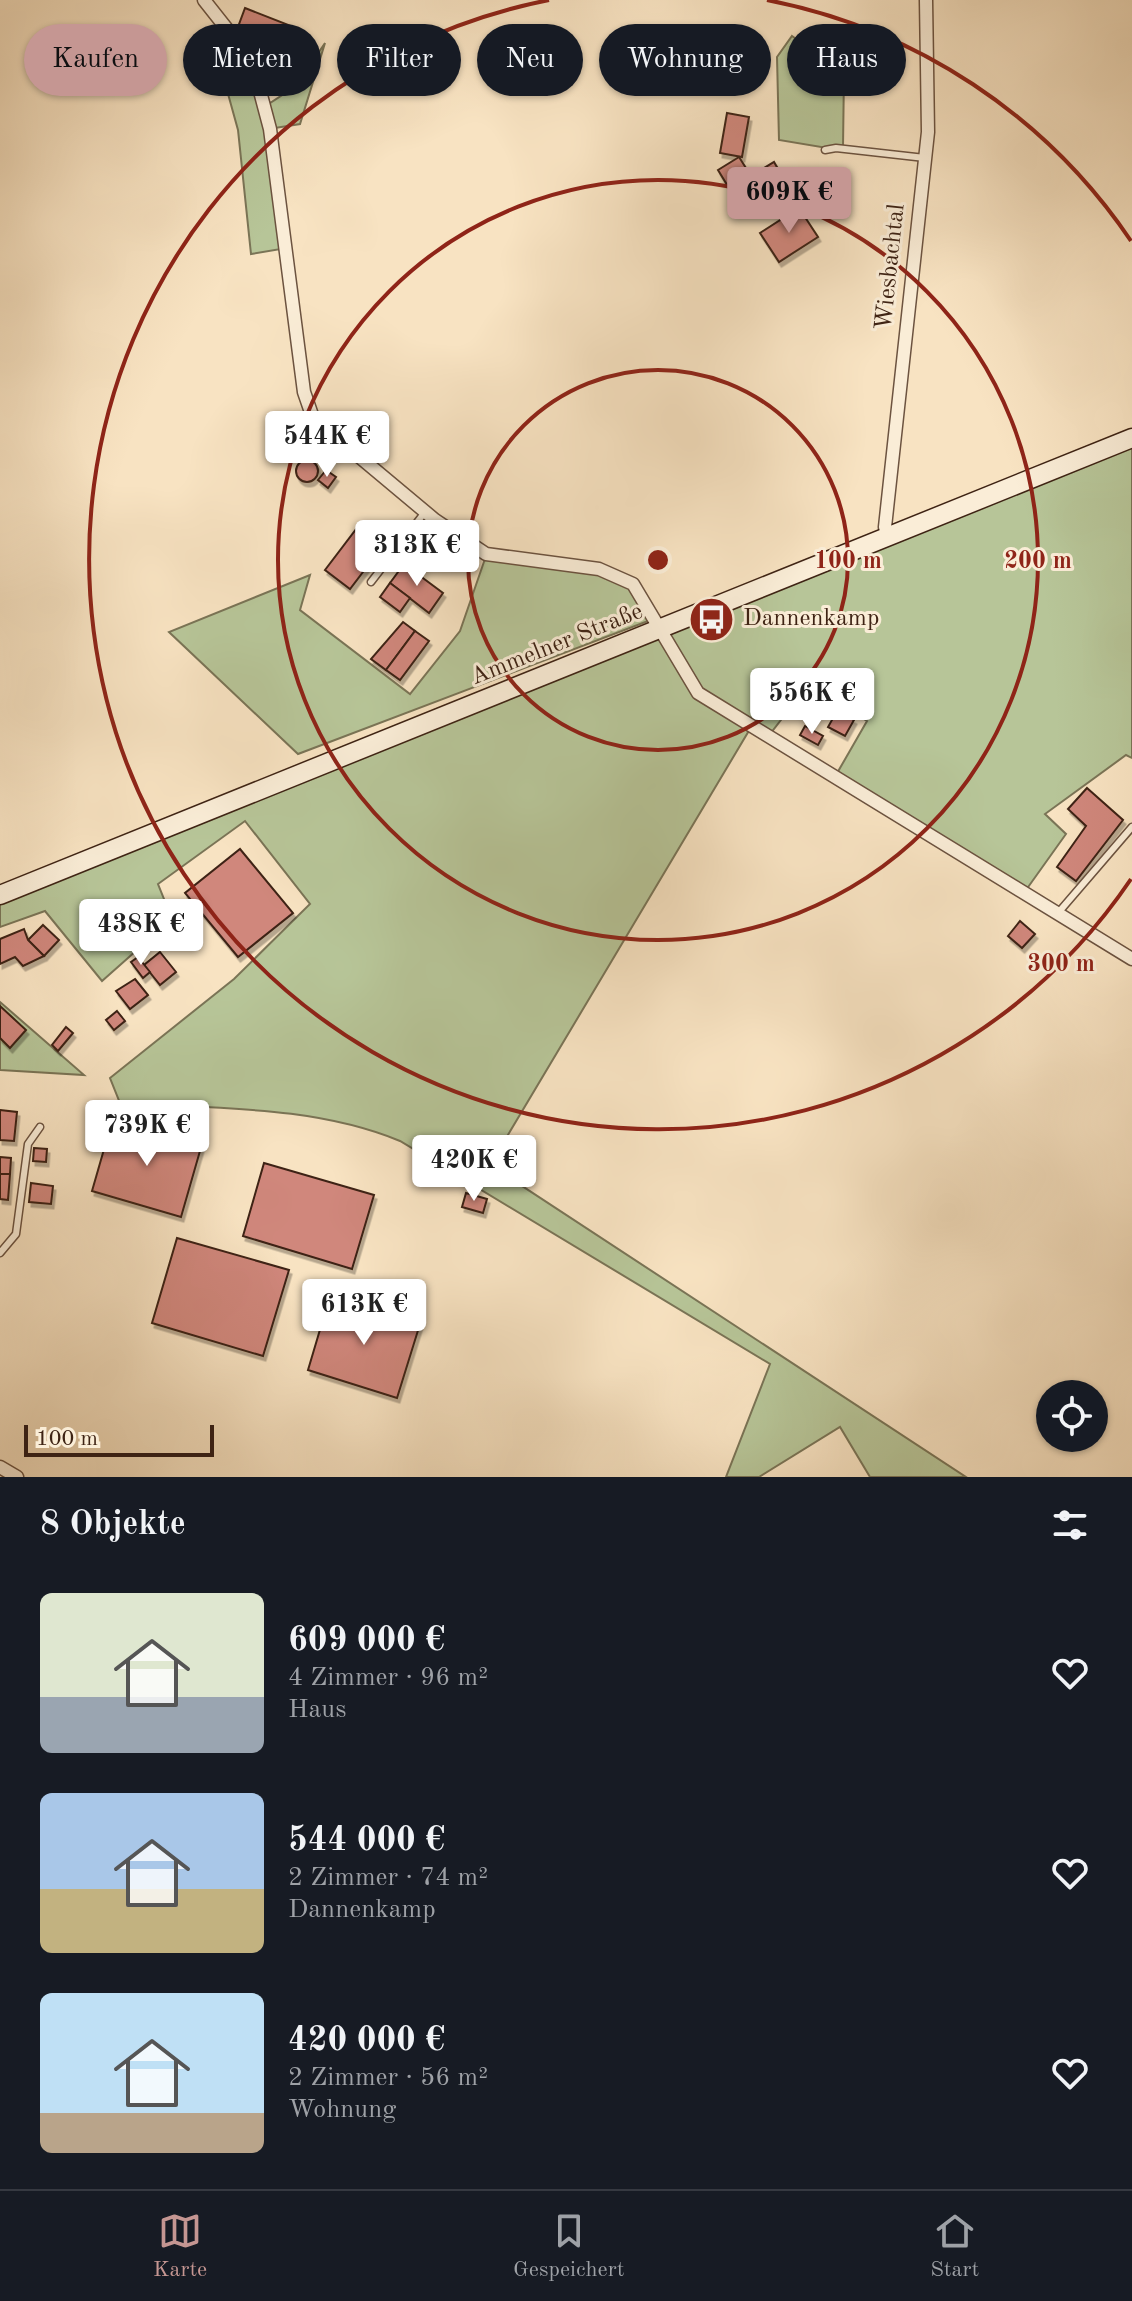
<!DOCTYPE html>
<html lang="de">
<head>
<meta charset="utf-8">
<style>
  body { margin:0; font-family:"Old Standard TT",serif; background:#242831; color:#f1f3f6; height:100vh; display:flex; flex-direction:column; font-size:30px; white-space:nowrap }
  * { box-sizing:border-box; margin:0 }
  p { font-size:26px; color:#9ea1a6 }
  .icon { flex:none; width:44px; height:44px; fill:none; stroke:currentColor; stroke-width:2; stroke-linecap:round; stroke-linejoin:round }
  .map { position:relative; height:1477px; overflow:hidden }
  .drawer { display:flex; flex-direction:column; background:#171b24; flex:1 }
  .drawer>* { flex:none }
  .guide { position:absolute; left:24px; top:24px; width:1084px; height:72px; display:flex; gap:16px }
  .controls { position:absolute; left:1036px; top:1380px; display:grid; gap:16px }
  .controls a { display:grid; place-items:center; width:72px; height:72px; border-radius:50%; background:#171b24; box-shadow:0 2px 6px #0004; font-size:40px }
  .scale { position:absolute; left:24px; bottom:20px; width:190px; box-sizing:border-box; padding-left:8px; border:4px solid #3e2314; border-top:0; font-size:22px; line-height:28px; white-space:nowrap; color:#3e2314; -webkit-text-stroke:6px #faedd7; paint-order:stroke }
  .price { position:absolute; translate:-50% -68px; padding:0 18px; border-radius:8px; background:#fff; color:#222; font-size:26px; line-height:52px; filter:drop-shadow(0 2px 4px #0008) }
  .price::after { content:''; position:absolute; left:50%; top:48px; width:24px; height:18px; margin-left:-12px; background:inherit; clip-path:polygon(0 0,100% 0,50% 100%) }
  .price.current { background:#c59692; color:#111 }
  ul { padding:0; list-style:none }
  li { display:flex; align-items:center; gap:24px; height:200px; padding:0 40px }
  li span { display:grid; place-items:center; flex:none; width:224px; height:160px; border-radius:12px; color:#555 }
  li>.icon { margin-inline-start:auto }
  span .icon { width:96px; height:96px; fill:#fffc; stroke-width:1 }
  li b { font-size:34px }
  h2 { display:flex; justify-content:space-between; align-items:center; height:96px; padding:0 40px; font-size:34px }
  .chip { padding:0 28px; border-radius:36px; background:#171b24; box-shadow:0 2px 6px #0004; font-size:28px; line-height:72px }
  .chip.current { background:#c59692; color:#111 }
  .menu { display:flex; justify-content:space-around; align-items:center; height:112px; border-top:2px solid #363941; background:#171b24; font-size:22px; color:#9ea1a6 }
  .menu a { display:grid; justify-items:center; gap:4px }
  .menu .current { color:#c59692 }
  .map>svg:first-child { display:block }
  .green { fill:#b7c598; stroke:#7a7456; stroke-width:2 }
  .building { fill:#d0877c; stroke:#3e2314; stroke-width:2; filter:url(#shadow) }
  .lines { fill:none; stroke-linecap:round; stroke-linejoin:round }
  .lane-casing { stroke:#6c5340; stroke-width:9 }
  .street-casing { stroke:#6c5340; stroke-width:15 }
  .secondary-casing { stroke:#3e2314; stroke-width:21 }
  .lane { stroke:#faedd7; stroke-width:6 }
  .street { stroke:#faedd7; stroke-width:12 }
  .secondary { stroke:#faedd7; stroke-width:18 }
  .ring { fill:none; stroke:#8f2418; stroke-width:4 }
  .labels { text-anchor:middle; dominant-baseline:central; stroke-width:6; stroke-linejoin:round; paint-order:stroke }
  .street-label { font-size:24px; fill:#3e2314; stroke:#faedd7 }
  .poi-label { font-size:24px; fill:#3e2314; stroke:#faedd7; text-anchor:start }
  .centre { fill:#8f2418; stroke:#faedd7; stroke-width:4 }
  .ring-label { font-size:24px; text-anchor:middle; font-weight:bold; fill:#8f2418; stroke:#faedd7; stroke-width:6; stroke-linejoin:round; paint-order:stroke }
</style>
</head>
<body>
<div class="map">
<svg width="1132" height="1477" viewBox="0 0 1132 1477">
  <defs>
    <filter id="shadow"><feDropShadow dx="2.5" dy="4.5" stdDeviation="0" flood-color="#0004"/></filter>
  </defs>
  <rect width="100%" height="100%" fill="#f8e3c2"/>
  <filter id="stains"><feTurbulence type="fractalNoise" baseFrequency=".0025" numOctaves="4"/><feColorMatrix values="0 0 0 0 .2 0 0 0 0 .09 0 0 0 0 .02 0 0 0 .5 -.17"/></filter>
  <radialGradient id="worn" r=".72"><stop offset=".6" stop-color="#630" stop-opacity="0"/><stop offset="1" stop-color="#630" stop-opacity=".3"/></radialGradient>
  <!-- green -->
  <g class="green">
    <path d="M792,36L844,73L843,147L839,150L779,140L777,57Z"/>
    <path d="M233,42L270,103L296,86L325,43L300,124L268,129L281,249L251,254L238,130L217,54Z"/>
    <path d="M1132,439V758L1126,755L1045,814L1066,834L1026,890L836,775L867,721L808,685L770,734L750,729L490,1165L966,1477H870L840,1427L759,1477H726L770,1364L400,1141C313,1105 214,1109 120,1103L110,1078L234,979L310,904L245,821L158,884L172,919L102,981L45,911L0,927V904Z"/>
    <path d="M486,556L598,571L633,585L656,618L298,754L169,632L310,575L300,610L410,694L460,631Z"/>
    <path d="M0,1002L84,1075L0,1070Z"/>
  </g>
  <!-- building -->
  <g class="building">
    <path d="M245,8L291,26L283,45L238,27Z"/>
    <path d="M290,36L311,42L303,71L279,79L272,59L284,55Z"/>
    <path d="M727,113L749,117L742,157L720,153Z"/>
    <path d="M739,157L751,176L774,162L785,181L743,211L718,170Z"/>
    <path d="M799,208L818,237L779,262L760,233Z"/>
    <circle cx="307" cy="471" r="11"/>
    <path d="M326,470L336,477L328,488L318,480Z"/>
    <path d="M369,527L387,541L382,547L364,533Z"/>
    <path d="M357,528L382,547L350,589L325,570Z"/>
    <path d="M404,564L443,593L429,613L390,583Z"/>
    <path d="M390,583L410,598L400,612L380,597Z"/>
    <path d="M403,622L415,631L386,670L371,659Z"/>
    <path d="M415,631L429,641L400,680L386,670Z"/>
    <path d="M837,711L854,720L845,736L828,727Z"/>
    <path d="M805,726L823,736L818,745L800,735Z"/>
    <path d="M1087,788L1123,820L1076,881L1057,867L1086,826L1068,809Z"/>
    <path d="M240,849L293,913L238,957L185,893Z"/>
    <path d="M1020,921L1035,934L1022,948L1008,936Z"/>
    <path d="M43,925L59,940L44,956L28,940Z"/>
    <path d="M24,929L28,940L44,956L23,966L15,957L0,964V939Z"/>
    <path d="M160,952L176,972L160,985L144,965Z"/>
    <path d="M138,957L150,972L143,978L131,962Z"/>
    <path d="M135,979L148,995L130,1009L116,991Z"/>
    <path d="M0,1006L26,1030L10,1048L0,1038Z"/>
    <path d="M117,1011L125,1021L114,1030L106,1020Z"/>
    <path d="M66,1027L73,1033L58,1051L52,1045Z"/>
    <path d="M0,1110L17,1112L14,1141L0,1140Z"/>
    <path d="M113,1118L202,1144L181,1217L92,1191Z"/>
    <path d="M34,1148L47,1149L46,1162L33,1161Z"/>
    <path d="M0,1157L11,1158L10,1174H0Z"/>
    <path d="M264,1163L374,1195L352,1269L243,1236Z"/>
    <path d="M0,1174H10L8,1200L0,1199Z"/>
    <path d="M31,1183L53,1186L51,1204L29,1202Z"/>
    <path d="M466,1193L487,1199L483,1213L462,1207Z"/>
    <path d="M177,1238L289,1270L263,1356L152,1323Z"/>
    <path d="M330,1296L420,1324L397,1398L308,1370Z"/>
  </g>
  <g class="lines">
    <defs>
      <g id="lane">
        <path d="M825,150L836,148L925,158"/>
        <path d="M371,582L425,512"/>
        <path d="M1058,913L1132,827"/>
        <path d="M0,1253L16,1234L28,1144L40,1127"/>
      </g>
      <g id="street">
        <path d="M204,0L238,43L257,80L270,129L304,392L313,418L435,520L486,554L599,569L633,584L698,693L1132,959"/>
        <path d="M888,538L885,527L928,132L926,0"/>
        <path d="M0,1467L17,1477"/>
      </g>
      <path id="secondary" d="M0,895L1132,438"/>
    </defs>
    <!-- lane casing -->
    <use href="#lane" class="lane-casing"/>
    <!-- street casing -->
    <use href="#street" class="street-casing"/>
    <!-- secondary casing -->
    <use href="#secondary" class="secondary-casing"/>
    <!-- lane -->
    <use href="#lane" class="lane"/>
    <!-- street -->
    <use href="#street" class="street"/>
    <!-- secondary -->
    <use href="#secondary" class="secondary"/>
  </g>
  <!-- distance rings -->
  <g class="ring">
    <circle cx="658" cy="560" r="190"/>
    <circle cx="658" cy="560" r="380"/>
    <path d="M1131 879A570 570 0 1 1 549 0M767 0A570 570 0 0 1 1131 241"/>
  </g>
  <!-- icons -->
  <defs>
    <symbol id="bus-disc" viewBox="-11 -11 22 22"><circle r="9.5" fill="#8f2418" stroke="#faedd7"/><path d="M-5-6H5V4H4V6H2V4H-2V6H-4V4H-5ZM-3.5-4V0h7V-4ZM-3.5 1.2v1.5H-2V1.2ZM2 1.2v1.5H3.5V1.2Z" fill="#fff"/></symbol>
  </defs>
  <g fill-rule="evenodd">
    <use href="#bus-disc" x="686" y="594" width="51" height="51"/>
  </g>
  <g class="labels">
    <!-- street labels -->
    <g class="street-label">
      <text transform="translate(891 267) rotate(-84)">Wiesbachtal</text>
      <text transform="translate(557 645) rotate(-22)">Ammelner Straße</text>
    </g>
    <!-- poi labels -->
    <g class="poi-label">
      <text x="743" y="619">Dannenkamp</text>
    </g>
  </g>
  <circle cx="658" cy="560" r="12" class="centre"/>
  <g class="ring-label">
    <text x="848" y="568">100 m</text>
    <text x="1038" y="568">200 m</text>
    <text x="1061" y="971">300 m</text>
  </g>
  <rect width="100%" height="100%" filter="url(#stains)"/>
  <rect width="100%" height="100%" fill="url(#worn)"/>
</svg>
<div class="controls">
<a><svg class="icon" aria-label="locate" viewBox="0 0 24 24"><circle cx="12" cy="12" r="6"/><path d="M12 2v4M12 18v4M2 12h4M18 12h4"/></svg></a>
</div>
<div class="scale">100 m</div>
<b class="price current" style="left:789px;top:235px">609K €</b>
<b class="price" style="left:327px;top:479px">544K €</b>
<b class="price" style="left:417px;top:588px">313K €</b>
<b class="price" style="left:812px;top:736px">556K €</b>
<b class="price" style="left:141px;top:967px">438K €</b>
<b class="price" style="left:147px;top:1168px">739K €</b>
<b class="price" style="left:474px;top:1203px">420K €</b>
<b class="price" style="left:364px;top:1347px">613K €</b>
<div class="guide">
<a class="chip current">Kaufen</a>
<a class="chip">Mieten</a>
<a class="chip">Filter</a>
<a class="chip">Neu</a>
<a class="chip">Wohnung</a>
<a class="chip">Haus</a>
</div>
</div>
<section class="drawer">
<h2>8 Objekte<svg class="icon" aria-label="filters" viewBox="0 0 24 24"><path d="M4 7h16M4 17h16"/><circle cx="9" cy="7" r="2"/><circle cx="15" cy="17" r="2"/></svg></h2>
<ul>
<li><span style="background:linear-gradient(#dfe7d0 65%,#9aa5b1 0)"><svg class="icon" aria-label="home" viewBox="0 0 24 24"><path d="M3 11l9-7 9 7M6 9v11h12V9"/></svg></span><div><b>609 000 €</b><p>4 Zimmer · 96 m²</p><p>Haus</p></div><svg class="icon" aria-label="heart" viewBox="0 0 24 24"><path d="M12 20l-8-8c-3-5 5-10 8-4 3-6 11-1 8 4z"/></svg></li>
<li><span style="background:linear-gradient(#a9c7e8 60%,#c2b280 0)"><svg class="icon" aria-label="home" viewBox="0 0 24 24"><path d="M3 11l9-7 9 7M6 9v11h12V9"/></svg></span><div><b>544 000 €</b><p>2 Zimmer · 74 m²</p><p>Dannenkamp</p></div><svg class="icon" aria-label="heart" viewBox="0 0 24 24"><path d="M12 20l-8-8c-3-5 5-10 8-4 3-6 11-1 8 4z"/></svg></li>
<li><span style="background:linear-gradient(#bfe0f5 75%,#b9a48a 0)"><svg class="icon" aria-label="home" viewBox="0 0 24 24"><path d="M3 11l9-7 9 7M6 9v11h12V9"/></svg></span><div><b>420 000 €</b><p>2 Zimmer · 56 m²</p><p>Wohnung</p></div><svg class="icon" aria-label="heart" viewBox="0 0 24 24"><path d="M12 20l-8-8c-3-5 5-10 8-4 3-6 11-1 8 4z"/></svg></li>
</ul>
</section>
<nav class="menu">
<a class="current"><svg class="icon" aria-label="map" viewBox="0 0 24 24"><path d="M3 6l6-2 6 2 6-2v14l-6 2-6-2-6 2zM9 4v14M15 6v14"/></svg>Karte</a>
<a><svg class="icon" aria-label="saved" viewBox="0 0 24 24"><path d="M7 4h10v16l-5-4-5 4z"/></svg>Gespeichert</a>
<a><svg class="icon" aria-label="home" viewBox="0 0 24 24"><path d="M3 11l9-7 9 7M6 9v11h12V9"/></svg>Start</a>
</nav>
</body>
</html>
